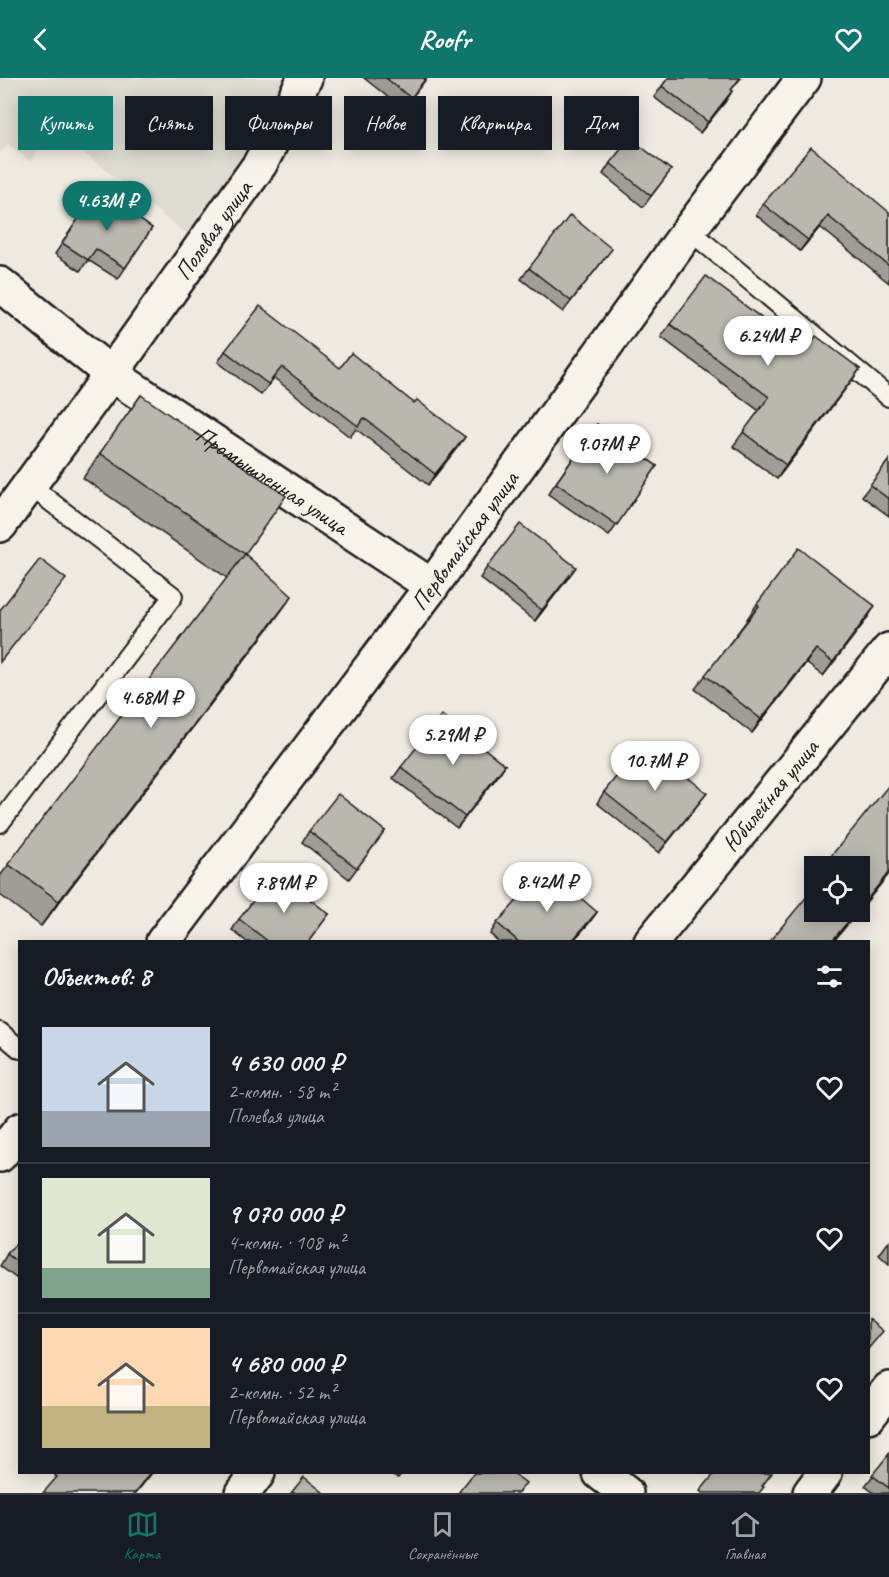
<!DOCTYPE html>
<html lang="ru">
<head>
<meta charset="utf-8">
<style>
  body { margin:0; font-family:Caveat,sans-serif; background:#20242c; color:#f1f3f6; height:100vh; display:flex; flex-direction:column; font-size:22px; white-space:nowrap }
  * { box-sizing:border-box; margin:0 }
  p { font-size:20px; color:#9ea1a6 }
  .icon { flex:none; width:33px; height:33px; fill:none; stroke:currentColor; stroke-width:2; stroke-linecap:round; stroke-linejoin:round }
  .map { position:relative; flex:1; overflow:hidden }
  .drawer { position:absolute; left:18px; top:862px; width:852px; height:534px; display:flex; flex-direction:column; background:#171b24; border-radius:0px; box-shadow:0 3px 15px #0003 }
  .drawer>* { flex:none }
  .banner { position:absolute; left:18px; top:18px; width:854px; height:54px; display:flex; gap:12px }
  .buttons { position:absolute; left:804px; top:778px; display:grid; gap:12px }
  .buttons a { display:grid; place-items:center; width:66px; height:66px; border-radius:0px; background:#171b24; box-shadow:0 3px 15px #0003; font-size:30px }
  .price { position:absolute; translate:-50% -51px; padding:0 14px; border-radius:21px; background:#fff; color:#222; font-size:20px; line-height:39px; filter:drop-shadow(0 2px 3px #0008) }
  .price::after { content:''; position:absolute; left:50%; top:36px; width:18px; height:14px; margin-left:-9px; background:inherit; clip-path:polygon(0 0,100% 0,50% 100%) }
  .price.active { background:#0f766e; color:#fff }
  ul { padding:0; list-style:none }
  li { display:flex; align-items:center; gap:18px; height:150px; padding:0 24px }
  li+li { border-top:2px solid #363941 }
  li span { display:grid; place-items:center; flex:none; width:168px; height:120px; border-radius:0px; color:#555 }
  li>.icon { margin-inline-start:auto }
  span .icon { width:72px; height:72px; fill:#fffc; stroke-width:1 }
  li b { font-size:26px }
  h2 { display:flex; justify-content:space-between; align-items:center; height:72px; padding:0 24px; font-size:26px }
  .pill { padding:0 21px; border-radius:0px; background:#171b24; box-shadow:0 3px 15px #0003; font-size:21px; line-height:54px }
  .pill.active { background:#0f766e; color:#fff }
  header { display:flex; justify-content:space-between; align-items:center; height:78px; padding:0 24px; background:#0f766e; color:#fff; font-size:27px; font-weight:700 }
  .dock { display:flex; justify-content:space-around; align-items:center; height:84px; border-top:2px solid #363941; background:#171b24; font-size:16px; color:#9ea1a6 }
  .dock a { display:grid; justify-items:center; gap:3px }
  .dock .active { color:#0f766e }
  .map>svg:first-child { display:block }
  .built { fill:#dedbd1 }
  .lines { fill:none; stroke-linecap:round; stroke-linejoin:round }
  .service-casing { stroke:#1c1c1c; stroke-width:22 }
  .minor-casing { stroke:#1c1c1c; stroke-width:38 }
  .service { stroke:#f7f3e8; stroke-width:18 }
  .minor { stroke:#f7f3e8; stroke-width:33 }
  .wall { fill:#a09d96; stroke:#1c1c1c; stroke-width:1.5 }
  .shaded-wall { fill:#82807a; stroke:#1c1c1c; stroke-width:1.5 }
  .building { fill:#bab7af; stroke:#1c1c1c; stroke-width:1.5 }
  .labels { text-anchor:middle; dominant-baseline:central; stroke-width:4.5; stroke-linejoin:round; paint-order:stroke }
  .street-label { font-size:24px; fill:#1c1c1c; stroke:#f7f3e8 }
</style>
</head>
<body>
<header><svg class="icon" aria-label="back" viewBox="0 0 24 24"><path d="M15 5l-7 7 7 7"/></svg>Roofr<svg class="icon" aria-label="heart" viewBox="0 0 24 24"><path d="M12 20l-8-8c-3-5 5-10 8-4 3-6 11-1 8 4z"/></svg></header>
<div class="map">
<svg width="889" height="1415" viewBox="0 0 889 1415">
  <rect width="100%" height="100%" fill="#eeeae0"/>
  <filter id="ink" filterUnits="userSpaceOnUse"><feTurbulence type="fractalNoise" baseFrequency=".0167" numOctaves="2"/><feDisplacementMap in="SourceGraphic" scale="12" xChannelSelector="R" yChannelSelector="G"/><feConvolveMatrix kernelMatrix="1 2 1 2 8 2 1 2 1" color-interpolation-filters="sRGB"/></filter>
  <g filter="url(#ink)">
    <!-- built -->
    <path class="built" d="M0,0H291L275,29L194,162L55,52L30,83L8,66L0,75Z"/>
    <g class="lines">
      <defs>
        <g id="service">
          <path d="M689,152L889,319"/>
          <path d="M0,745L173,518L29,407"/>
          <path d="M0,954L20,971"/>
        </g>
        <g id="minor">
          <path id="s1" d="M0,206L111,296L432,508"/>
          <path id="s2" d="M0,447L111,296L260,86L305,0"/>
          <path id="s3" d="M163,864L432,508L689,152L804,0"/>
          <path id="s4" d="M651,864L889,572"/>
          <path d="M0,1077L20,1052"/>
          <path d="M868,1338L889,1311"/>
          <path d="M600,1395L626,1415"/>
          <path d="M243,1415L258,1395"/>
          <path d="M810,1415L825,1395"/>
        </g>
      </defs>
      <!-- service casing -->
      <use href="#service" class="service-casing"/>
      <!-- minor casing -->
      <use href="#minor" class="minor-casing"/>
      <!-- service -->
      <use href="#service" class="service"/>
      <!-- minor -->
      <use href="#minor" class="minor"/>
    </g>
    <!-- wall -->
    <g class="wall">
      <path d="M364,0H427L403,31Z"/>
      <path d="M668,0H741L731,12L732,13L725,24L700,55L654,19Z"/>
      <path d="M610,85L671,92L643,129L603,96Z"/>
      <path d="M97,113L152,150L118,201L88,182L80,193L55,176Z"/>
      <path d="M763,126L889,134V205L820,149L800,173L756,137Z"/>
      <path d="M604,181L563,234L521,201L529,190Z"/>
      <path d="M670,246L805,273L860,291L777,401L733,368L759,333L661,259Z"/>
      <path d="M225,273L340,290L414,325L465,359L428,407L356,351L350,359L274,300L261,317L218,284Z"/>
      <path d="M141,317L245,476L274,543L41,848L0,817V798L227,500L83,400Z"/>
      <path d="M597,346L657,388L609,458L548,416Z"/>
      <path d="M889,382V438L862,418Z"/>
      <path d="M487,489L568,500L535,543L480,500Z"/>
      <path d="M757,526L866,542L823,598L806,585L752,655L695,611L748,541H747Z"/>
      <path d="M505,687L457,750L393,700L401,689Z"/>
      <path d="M604,714L699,725L659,775L597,725Z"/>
      <path d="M309,753H385L349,801L302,764Z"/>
      <path d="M814,799V807L811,804Z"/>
      <path d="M597,834L589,845L572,864H499L490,856L497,845Z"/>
      <path d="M329,836L308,864H247L232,852L239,841Z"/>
      <path d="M20,1161V1203L0,1188L7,1176Z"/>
      <path d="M889,1163V1186L879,1177Z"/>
      <path d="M889,1376V1415H874L865,1408Z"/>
      <path d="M391,1395H402L398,1400Z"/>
    </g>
    <!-- shaded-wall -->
    <g class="shaded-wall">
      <path d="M732,13L725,24L700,55L708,44Z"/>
      <path d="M828,138L820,149L800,173L808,162Z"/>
      <path d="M860,291L850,305L777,401L786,387Z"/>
      <path d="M465,359L457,370L428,407L435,396Z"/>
      <path d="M576,489L568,500L535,543L542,532Z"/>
      <path d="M292,518L274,543L41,848L59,823Z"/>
      <path d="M875,528L866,542L823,598L833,584Z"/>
      <path d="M816,571L806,585L752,655L761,641Z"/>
      <path d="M505,687L498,698L457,750L465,739Z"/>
      <path d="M707,715L659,775L667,764Z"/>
      <path d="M889,794V796L860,832V830Z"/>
      <path d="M597,834L589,845L572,864H571Z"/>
      <path d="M856,834H858L833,864H831Z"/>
      <path d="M151,1395H152L136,1415H135Z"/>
    </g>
    <!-- building -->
    <g class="building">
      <path d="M386,0H426L411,20Z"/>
      <path d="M668,0H740L731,12L732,13L708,44L662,8Z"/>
      <path d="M630,60L671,92L651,118L610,85Z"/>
      <path d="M811,69L889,134V188L828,138L808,162L763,126Z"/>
      <path d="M97,113L152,150L125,190L96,171L88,182L62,165Z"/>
      <path d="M570,137L612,171L571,223L529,190Z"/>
      <path d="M706,198L805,273L816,258L860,291L786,387L743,354L769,319L670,246Z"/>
      <path d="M260,228L340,290L351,275L414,325L417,322L465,359L435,396L364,340L358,348L282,289L268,306L225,273Z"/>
      <path d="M141,317L286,418L245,476L100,375Z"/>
      <path d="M597,346L657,388L617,447L556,405Z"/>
      <path d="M889,382V421L870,407Z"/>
      <path d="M520,446L576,489L542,532L487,489Z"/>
      <path d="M799,470L875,528L833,584L816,571L761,641L705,597L759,528L757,526Z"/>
      <path d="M245,476L292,518L59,823L8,786Z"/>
      <path d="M40,481L66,501L0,584V532Z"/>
      <path d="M442,637L505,687L465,739L401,689Z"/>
      <path d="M644,664L707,715L667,764L604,714Z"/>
      <path d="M889,707V794L860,830V789H822Z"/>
      <path d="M338,716L385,753L357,790L309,753Z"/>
      <path d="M546,790L597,834L571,864H519L497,845Z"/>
      <path d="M275,795L329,836L308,864H269L239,841Z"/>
      <path d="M814,810V834H856L831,864H769Z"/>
      <path d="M20,1161V1186L7,1176Z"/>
      <path d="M868,1241L883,1253L868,1271Z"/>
      <path d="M889,1376V1410L872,1397Z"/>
      <path d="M57,1395H151L135,1415H43L57,1399L55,1398Z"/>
      <path d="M474,1395H513L526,1405L518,1415H458Z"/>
      <path d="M715,1395H772L762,1408L764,1409L759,1415H702L700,1413Z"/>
      <path d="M304,1399L324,1415H291Z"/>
    </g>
  </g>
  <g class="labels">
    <!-- street labels -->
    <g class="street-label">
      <text stroke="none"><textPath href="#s2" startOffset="364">Полевая улица</textPath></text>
      <text stroke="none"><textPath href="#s1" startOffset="336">Промышленная улица</textPath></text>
      <text stroke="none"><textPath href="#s3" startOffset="502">Первомайская улица</textPath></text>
      <text stroke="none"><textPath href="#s4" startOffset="189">Юбилейная улица</textPath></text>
    </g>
  </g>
</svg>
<div class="buttons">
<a><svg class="icon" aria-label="locate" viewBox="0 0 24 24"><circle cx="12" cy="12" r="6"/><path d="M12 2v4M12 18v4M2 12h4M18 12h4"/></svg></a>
</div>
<b class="price active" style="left:107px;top:154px">4.63M ₽</b>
<b class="price" style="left:768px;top:289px">6.24M ₽</b>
<b class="price" style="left:607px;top:397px">9.07M ₽</b>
<b class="price" style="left:151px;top:651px">4.68M ₽</b>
<b class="price" style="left:453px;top:688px">5.29M ₽</b>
<b class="price" style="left:655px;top:714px">10.7M ₽</b>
<b class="price" style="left:547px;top:835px">8.42M ₽</b>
<b class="price" style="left:284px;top:836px">7.89M ₽</b>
<div class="banner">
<a class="pill active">Купить</a>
<a class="pill">Снять</a>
<a class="pill">Фильтры</a>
<a class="pill">Новое</a>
<a class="pill">Квартира</a>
<a class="pill">Дом</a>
</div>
<section class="drawer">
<h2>Объектов: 8<svg class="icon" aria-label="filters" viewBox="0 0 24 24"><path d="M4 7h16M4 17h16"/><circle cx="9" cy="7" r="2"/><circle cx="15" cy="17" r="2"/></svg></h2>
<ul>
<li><span style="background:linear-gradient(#c9d6e8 70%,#9aa5b1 0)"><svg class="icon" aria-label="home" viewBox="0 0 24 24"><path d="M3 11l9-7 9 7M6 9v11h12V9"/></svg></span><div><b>4 630 000 ₽</b><p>2-комн. · 58 m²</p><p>Полевая улица</p></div><svg class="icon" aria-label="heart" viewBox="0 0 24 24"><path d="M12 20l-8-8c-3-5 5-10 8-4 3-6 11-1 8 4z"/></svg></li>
<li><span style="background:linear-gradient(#dfe7d0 75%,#7fa58c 0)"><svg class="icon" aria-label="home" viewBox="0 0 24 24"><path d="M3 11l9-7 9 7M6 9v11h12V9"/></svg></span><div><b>9 070 000 ₽</b><p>4-комн. · 108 m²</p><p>Первомайская улица</p></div><svg class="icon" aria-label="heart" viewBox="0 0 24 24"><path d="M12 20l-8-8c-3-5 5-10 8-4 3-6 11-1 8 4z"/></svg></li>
<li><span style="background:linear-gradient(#ffd9b3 65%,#c2b280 0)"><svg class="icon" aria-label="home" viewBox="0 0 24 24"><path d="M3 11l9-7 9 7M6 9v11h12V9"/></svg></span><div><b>4 680 000 ₽</b><p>2-комн. · 52 m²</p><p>Первомайская улица</p></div><svg class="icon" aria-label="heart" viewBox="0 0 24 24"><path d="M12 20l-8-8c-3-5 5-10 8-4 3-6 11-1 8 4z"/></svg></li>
</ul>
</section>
</div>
<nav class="dock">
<a class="active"><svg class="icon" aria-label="map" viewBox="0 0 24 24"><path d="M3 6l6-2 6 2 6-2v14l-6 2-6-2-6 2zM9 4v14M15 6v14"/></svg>Карта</a>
<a><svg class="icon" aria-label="saved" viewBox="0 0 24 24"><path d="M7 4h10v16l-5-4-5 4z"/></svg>Сохранённые</a>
<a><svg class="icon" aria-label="home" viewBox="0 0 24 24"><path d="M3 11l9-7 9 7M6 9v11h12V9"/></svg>Главная</a>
</nav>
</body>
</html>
